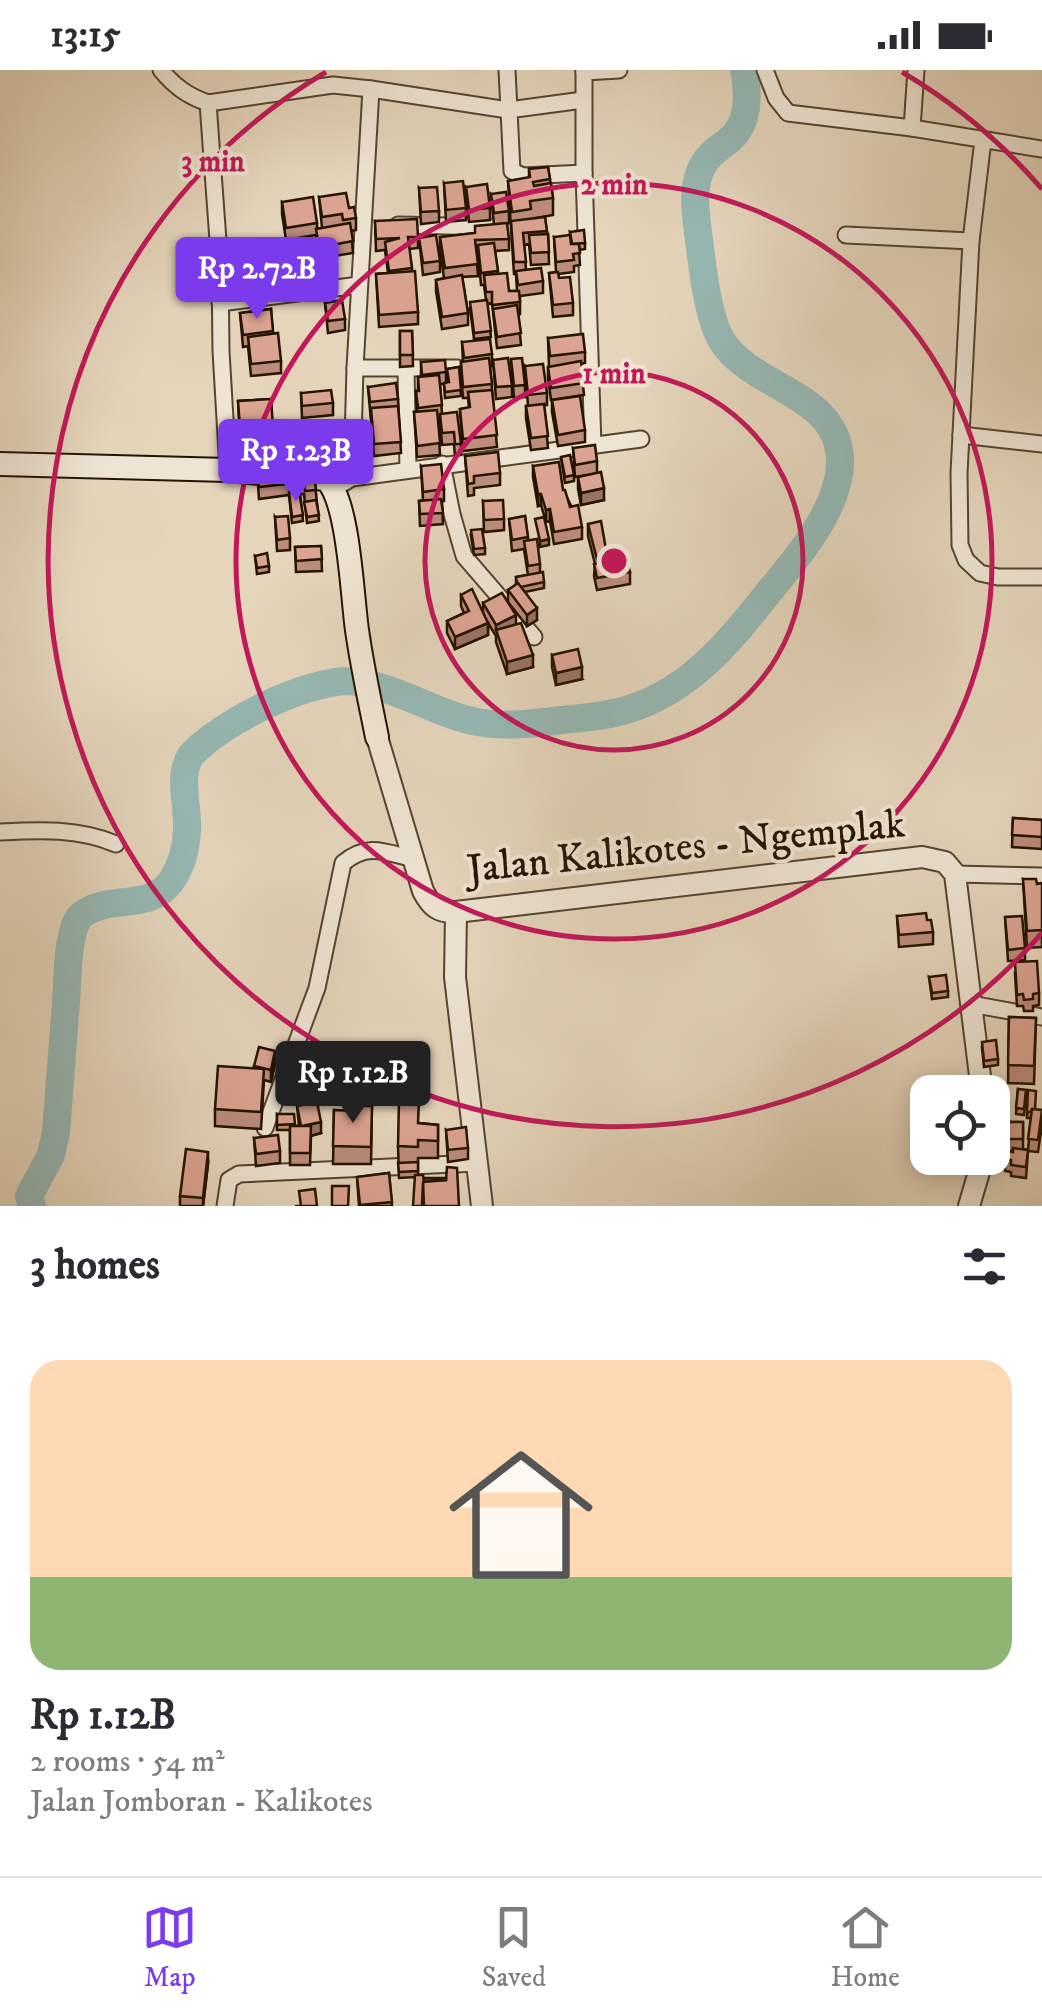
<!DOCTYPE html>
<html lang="en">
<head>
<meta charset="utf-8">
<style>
  body { margin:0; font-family:"IM FELL DW Pica",serif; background:#f7f7f7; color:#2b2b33; height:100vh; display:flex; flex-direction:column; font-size:38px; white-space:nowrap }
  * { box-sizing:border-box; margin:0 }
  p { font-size:32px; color:#7c7c81 }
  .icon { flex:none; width:55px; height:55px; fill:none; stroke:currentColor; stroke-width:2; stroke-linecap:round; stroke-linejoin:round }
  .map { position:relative; height:1136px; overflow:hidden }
  .drawer { display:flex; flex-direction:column; background:#fff; flex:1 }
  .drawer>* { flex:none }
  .tools { position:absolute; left:910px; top:1005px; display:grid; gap:20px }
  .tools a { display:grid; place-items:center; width:100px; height:100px; border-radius:20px; background:#fff; box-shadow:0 5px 25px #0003; font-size:50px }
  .price { position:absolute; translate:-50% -85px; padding:0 22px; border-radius:10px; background:#7c3aed; color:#fff; font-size:32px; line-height:65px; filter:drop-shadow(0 2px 5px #0008) }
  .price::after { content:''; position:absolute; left:50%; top:60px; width:30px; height:22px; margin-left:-15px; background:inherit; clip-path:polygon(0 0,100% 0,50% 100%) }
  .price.selected { background:#222; color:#fff }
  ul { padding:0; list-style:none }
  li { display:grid; align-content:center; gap:20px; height:530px; padding:0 30px }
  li+li { border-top:2px solid #e1e1e2 }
  li span { display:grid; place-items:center; height:310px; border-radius:30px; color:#555 }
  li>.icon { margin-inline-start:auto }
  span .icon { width:180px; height:180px; fill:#fffc; stroke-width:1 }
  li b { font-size:42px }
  h2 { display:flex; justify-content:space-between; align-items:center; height:120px; padding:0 30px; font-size:42px }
  .status { display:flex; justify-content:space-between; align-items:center; height:70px; padding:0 50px; background:#fff; direction:ltr }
  .status svg { height:28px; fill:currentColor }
  .menu { display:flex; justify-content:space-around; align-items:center; height:140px; border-top:2px solid #e1e1e2; background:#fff; font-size:28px; color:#7c7c81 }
  .menu a { display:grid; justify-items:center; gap:5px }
  .menu .selected { color:#7c3aed }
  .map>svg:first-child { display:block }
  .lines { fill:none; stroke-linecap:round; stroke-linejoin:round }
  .river { stroke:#96b8b4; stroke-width:28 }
  .minor-casing { stroke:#55442f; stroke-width:19 }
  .tertiary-casing { stroke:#55442f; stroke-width:24 }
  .secondary-casing { stroke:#251300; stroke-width:26 }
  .minor { stroke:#eee4d3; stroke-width:15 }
  .tertiary { stroke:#eee4d3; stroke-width:20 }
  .secondary { stroke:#eee4d3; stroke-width:22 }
  .wall { fill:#bc8c7d; stroke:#251300; stroke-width:2.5 }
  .shaded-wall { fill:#997266; stroke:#251300; stroke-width:2.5 }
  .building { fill:#dba391; stroke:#251300; stroke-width:2.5 }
  .ring { fill:none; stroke:#c2185b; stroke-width:5 }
  .labels { text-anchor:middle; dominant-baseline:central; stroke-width:8; stroke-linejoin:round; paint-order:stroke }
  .street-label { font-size:40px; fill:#251300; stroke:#eee4d3 }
  .centre { fill:#c2185b; stroke:#eee4d3; stroke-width:5 }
  .ring-label { font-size:30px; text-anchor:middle; font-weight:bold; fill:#c2185b; stroke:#eee4d3; stroke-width:8; stroke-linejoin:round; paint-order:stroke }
</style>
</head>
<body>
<div class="status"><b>13:15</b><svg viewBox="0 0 49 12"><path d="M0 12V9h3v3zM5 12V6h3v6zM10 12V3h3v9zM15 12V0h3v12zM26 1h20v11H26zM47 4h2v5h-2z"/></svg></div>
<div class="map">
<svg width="1042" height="1136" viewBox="0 0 1042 1136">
  <rect width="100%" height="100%" fill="#e5d5bb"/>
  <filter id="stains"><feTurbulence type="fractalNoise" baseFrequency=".002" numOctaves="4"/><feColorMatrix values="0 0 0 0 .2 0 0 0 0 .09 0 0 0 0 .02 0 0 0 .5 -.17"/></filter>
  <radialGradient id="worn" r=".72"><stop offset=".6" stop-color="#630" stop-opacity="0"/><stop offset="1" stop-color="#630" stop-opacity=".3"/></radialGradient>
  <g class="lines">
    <!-- river -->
    <path class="river" d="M32,1136L29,1126L51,1085L56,1062C59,1018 63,975 66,932C68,907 67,878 75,855C78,849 80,845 86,842C113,825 152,841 172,810C182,795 186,778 187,761C189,735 174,698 197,679C232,648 298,615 345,611C355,611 368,614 379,617C409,625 437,642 468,650C499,658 532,654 562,650C579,648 597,647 614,643C686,628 730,571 773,517C801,483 841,436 840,389C837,322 752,319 722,271C707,247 702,192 698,162C695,141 692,114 703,95C709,84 718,79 728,71C749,55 749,25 744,0"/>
    <defs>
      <g id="minor">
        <path d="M161,0C175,17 188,26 208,33L333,15L371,19L508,40L583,30"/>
        <path d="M507,0L512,101L523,106L584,103"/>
        <path d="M584,0V103L593,376"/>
        <path d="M765,0L776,28L788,43L912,58"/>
        <path d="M916,0L912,58L1042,79"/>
        <path d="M584,2L619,0"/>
        <path d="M208,33L220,198L221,281L228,400"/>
        <path d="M983,70L971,171L959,403L960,475L966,490L980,503L998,507H1042"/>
        <path d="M398,155L495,157"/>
        <path d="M846,165L971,171"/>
        <path d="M220,233L359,215"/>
        <path d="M355,298H458"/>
        <path d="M406,298L408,400"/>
        <path d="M961,365L1042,374"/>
        <path d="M442,394L452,444L464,486L534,567"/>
        <path d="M352,408L355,298L371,19"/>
        <path d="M344,413L352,408L641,369"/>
        <path d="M0,762C40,760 78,758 116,774"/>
        <path d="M955,804L1042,806"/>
        <path d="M971,934L1042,947"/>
        <path d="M265,1058L317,918L343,793C368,772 385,782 413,789"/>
        <path d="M225,1136L229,1110L239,1104L477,1093"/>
      </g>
      <g id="tertiary">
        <path d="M377,667L423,821C431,836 438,843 456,842L922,787L945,792L955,804L982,1022"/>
        <path d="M456,842L455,907L482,1136"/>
        <path d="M969,1136L979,1102L981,1088"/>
      </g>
      <path id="secondary" d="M0,394L228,400L326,409C349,431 352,526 357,560C362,596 370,632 377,667"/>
    </defs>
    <!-- minor casing -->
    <use href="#minor" class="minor-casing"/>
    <!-- tertiary casing -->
    <use href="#tertiary" class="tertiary-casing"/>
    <!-- secondary casing -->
    <use href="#secondary" class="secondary-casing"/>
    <!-- minor -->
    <use href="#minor" class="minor"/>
    <!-- tertiary -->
    <use href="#tertiary" class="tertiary"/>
    <!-- secondary -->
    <use href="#secondary" class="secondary"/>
  </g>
  <!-- wall -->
  <g class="wall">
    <path d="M548,97L553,128V145L531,149L545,147L547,164H548L549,194L531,195L529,174L524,175L526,200L543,211V223L520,226V244H518L521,275L497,278L492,233L487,234L491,267L474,269L470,238L486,230L484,215H481L478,182H476L478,206L462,207L468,243V255L442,259L436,221V210L444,208L440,179V167L475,163L494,155L491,124L509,141V153L499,154L509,169V180L495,181L498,204L509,221H517L516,204H514L508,111L529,108V99Z"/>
    <path d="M444,113L466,138V150L446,152Z"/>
    <path d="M466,117L490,138V150L469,152Z"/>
    <path d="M419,118L439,141V152L421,154Z"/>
    <path d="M319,127L349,138L356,148V160L351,161L353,183L334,186V194L320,196L316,165L286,170L282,144V132L317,153V159L322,158Z"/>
    <path d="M375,151L418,167V178L409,179L418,242V254L379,257L376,204L388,203L385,180L376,181Z"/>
    <path d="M570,162L585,173V179L579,180L580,195L574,196V202L558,204L559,208L573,233V245L553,247L549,203L556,202L554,167L571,174Z"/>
    <path d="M419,168L440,191V202L423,205Z"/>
    <path d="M266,202L292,211V223L268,227Z"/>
    <path d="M293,202L312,213V218L295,221Z"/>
    <path d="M239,205L264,215V227L241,230Z"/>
    <path d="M325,233L345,249V260L328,263Z"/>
    <path d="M271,239L273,264L281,291V303L251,306L248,276L243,277L240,243Z"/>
    <path d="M400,261H412L413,296L400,297Z"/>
    <path d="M548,268L585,282V293L581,294L584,325L551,330L548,308V297L549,296Z"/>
    <path d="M462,272L492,284V296H490L497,377L463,381L460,339L469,338L468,328H463L461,304V292H463Z"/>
    <path d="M511,289L525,315V327L514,328Z"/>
    <path d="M493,290L512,316V327L496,329Z"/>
    <path d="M421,292L446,302V313H448L447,299L459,297L461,326L445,328L444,314H440L442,344L461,374V385L455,386L454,374L442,375L440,347H438L440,385L417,387L414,342H417L416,321H418V307H421Z"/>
    <path d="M525,296L547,323V335H544L548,378L531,380L526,348V336H528Z"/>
    <path d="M368,317L398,329L401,383L374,386Z"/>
    <path d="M301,323L333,333V345L302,348Z"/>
    <path d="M271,329L273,369H270V378H263V369L240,370L238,331Z"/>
    <path d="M552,330L585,360V372L558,376L552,342Z"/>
    <path d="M573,378L597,391V403L604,430L581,435L578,419V407L594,404L575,407Z"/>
    <path d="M465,386L500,403V415L474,418V425L468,426Z"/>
    <path d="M561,387L574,405V411L565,413Z"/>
    <path d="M313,396L319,451L307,453L304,424H300L303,451L292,453L289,425L259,429L257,400Z"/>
    <path d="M421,396L444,419V431H442L443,454L420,456L419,431L423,430Z"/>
    <path d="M533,396L563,420L582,457V469L554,474L550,451L546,452L541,435L538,436L533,407Z"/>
    <path d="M483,431L504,449V460L484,462Z"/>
    <path d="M525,446L528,470L540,494V503L544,512V518L525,522L537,550L527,556L508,532V520L516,515V507L528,505L524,479L512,481L509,449Z"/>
    <path d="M275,447L290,468V480L277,481Z"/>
    <path d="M588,454L608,491L630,502V514L597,520L594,506L595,494L588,466Z"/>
    <path d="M471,466L485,478V484L474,485Z"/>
    <path d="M321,476L322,501L296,502L295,477Z"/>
    <path d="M255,486L269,496V502L257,504Z"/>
    <path d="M461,525L483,543V533L516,555L533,597L507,604L496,572V566L488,553V565L455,579L447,563V551L464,543L461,536Z"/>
    <path d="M552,585L582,609L556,615L552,597Z"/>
    <path d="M1013,748L1042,750V779L1012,777Z"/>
    <path d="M1023,809L1037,814L1042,813V877L1027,878Z"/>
    <path d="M897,846L927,850L933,862V874L899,877Z"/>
    <path d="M1005,847L1025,878V890L1008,891Z"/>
    <path d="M1015,904L1039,923V935L1033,936V941H1024L1023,936H1017Z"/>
    <path d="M929,907L948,921V927L932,929Z"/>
    <path d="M1009,947L1036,948L1034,1014L1008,1013Z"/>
    <path d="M982,978L998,989V995L984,997Z"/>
    <path d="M275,993L271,1012L264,1010L261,1059L215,1056V1039L254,998V996Z"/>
    <path d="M1018,1019L1026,1020L1024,1045L1016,1044Z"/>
    <path d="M1028,1020L1035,1040H1042V1055L1038,1082L1028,1081L1026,1108L1011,1106V1102L1005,1101V1089L1013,1081L1004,1080V1071H999V1052H1023V1079L1028,1080L1031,1048H1027Z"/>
    <path d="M297,1036L321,1063L311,1066L310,1095H290V1060H277V1044L295,1056H299Z"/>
    <path d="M363,1036H372L371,1094H333L334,1040L356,1041Z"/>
    <path d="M419,1053L438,1055V1088H418V1105L424,1111L446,1108L457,1098L423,1136L415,1107L399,1108L398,1076Z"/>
    <path d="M446,1060L468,1078V1089L448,1092Z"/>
    <path d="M254,1068L280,1081V1093L256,1096Z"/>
    <path d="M930,1088H939V1093H931Z"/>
    <path d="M208,1094L203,1136H180V1126Z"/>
    <path d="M389,1103L392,1136H359L357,1107Z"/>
  </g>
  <!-- shaded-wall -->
  <g class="shaded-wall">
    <path d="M604,418V430L581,435V423Z"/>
    <path d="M538,424H541V435L538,436Z"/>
    <path d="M550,439V451L546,452V440Z"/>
    <path d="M549,469V475L540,477V471Z"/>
    <path d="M537,538V550L527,556V545Z"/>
    <path d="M516,545V557L496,560V555Z"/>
    <path d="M488,553V565L455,579V567Z"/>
    <path d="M533,585V597L507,604V592Z"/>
    <path d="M582,597V609L556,615V603Z"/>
    <path d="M275,981V993L271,1012V1000Z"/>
    <path d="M321,1052V1063L302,1068V1056Z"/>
    <path d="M208,1082V1094L203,1136V1128Z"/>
  </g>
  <!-- building -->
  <g class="building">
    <path d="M548,97L550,109L533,112L534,116L551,113L553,128L530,131L531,139L512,142L508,111L530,107L529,99Z"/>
    <path d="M463,111L466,138L446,140L444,113Z"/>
    <path d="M487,114L490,138L469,140L466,117Z"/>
    <path d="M437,117L439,141L421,142L419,118Z"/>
    <path d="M506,122L509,141L494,143L491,124Z"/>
    <path d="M346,123L349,138L354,137L356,148L343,150L342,144L322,147L319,127Z"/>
    <path d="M313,127L317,153L286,158L282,132Z"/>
    <path d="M545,147L547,161L523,163L526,192H514L511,151Z"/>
    <path d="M417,149L418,167H408L412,198L389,201L385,172L400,168L376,169L375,151Z"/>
    <path d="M350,153L353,171L332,175L334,182L320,184L316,159Z"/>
    <path d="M507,153L509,169L475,170L478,194L445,198L440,167L475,163V156Z"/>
    <path d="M584,160L585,173L572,174L570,162Z"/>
    <path d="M548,164L549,182L531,183L529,165Z"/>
    <path d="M436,165L440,191L423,193L419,168Z"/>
    <path d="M570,165L571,174H579L580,183L573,184L574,190L556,192L554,167Z"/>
    <path d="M494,173L498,201L481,203L478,175Z"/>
    <path d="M541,198L543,211L518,215L516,201Z"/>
    <path d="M290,199L292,211L268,215L266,202Z"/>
    <path d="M310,200L312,213L295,215L293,202Z"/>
    <path d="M262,201L264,215L241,218L239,205Z"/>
    <path d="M415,201L418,242L379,245L376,204Z"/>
    <path d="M558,202L559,208L570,207L573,233L553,235L549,203Z"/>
    <path d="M507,203L509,221H519L520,232L492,235V222H486L484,205Z"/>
    <path d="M462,205L468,243L442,247L436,210Z"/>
    <path d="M342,230L345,249L328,251L325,233Z"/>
    <path d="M487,230L491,261L474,263L470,232Z"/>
    <path d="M517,235L521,263L497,267L493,239Z"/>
    <path d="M271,239L273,261L243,265L240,243Z"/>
    <path d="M400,261H412L413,285H400Z"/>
    <path d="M278,263L281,291L251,294L248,267Z"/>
    <path d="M583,264L585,282L550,286L548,268Z"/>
    <path d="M490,269L492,284L464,288L462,272Z"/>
    <path d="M489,288L492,314L463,317L461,292Z"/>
    <path d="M508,288L512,316L496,317L493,290Z"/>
    <path d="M522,288L525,315L514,316L511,289Z"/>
    <path d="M445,290L446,302L422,305L421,292Z"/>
    <path d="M581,291L584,313L551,318L548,297Z"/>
    <path d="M543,294L547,323L528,325L525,296Z"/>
    <path d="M459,297L461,320L445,322L444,313L449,312L447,299Z"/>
    <path d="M439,305L442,335L418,338L416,321H419L418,307Z"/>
    <path d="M396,313L398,329L370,332L368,317Z"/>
    <path d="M331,320L333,333L302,336L301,323Z"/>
    <path d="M492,320L497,365L463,369L460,339L470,337L468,322Z"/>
    <path d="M580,326L585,360L558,365L552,330Z"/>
    <path d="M271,329L273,357L270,358V366H263V357L240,358L238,331Z"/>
    <path d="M544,334L548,366L531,368L526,336Z"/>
    <path d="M398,336L401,372L374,374L371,338Z"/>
    <path d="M437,340L440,373L417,376L414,342Z"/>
    <path d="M457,342L461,374H455L454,362L442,363L440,344Z"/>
    <path d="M595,375L597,391L575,395L573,378Z"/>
    <path d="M498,382L500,403L474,406V413L468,414L465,386Z"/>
    <path d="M570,385L574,405L565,407L561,387Z"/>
    <path d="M559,392L563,420H565L570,437L578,435L582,457L554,462L550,439L546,440L541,424H538L533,396Z"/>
    <path d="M441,394L444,419L423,422L421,396Z"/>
    <path d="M313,396L316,420L305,421L304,412L259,417L257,400Z"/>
    <path d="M601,402L604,418L581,423L578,407Z"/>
    <path d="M299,421L303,445L292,447L289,422Z"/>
    <path d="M441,429L443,443L420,444L419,431Z"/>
    <path d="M316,430L319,445L307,447L304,432Z"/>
    <path d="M503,430L504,449L484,450L483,431Z"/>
    <path d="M288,446L290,468L277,470L275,447Z"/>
    <path d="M525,446L528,467L512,470L509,449Z"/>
    <path d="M544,447L549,469L540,471L535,449Z"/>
    <path d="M601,451L608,491L626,487L630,502L597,508L594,494L598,493L588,454Z"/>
    <path d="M482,459L485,478L474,479L471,460Z"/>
    <path d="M537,469L540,494L528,496L524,471Z"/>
    <path d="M321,476L322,489L296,491L295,477Z"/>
    <path d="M267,483L269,496L257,498L255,486Z"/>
    <path d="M543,502L544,512L521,517L517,514L516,507Z"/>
    <path d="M518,513L537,538L527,545L508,520Z"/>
    <path d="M472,519L488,553L455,567L447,551L469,541L461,525Z"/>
    <path d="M502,523L516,545L496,555L483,533Z"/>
    <path d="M521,553L533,585L507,592L496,560Z"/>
    <path d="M578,579L582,597L556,603L552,585Z"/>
    <path d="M1013,748L1042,750V767L1012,765Z"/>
    <path d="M1023,809H1036L1037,814L1042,813V860L1027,861Z"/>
    <path d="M926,843L927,850H931L933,862L899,865L897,846Z"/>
    <path d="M1022,846L1025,878L1008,880L1005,847Z"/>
    <path d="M1037,891L1039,923L1033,924V929L1024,930L1023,924L1017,925L1015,892Z"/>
    <path d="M946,905L948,921L932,923L929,907Z"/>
    <path d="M1009,947L1036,948L1034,996L1008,995Z"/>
    <path d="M996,970L998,989L984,991L982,972Z"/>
    <path d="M259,977L275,981L271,1000L254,996Z"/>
    <path d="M218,996L264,999L261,1042L215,1039Z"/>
    <path d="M1018,1019L1026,1020L1024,1039L1016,1038Z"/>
    <path d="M1028,1020L1036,1021L1035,1039H1032L1031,1042H1027Z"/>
    <path d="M356,1025H363V1036H372L371,1077L333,1076L334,1040L356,1041Z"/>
    <path d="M399,1030H419L418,1053L438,1055V1071L418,1070V1077L398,1076Z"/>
    <path d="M317,1032L321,1052L302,1056H311L310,1083H290V1056H301L297,1036Z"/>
    <path d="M1032,1039L1042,1040L1038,1070L1028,1069Z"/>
    <path d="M277,1044H294L295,1054L277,1055Z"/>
    <path d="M999,1052H1023V1069H1004V1060L999,1059Z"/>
    <path d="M466,1057L468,1078L448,1080L446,1060Z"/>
    <path d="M278,1065L280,1081L256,1084L254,1068Z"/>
    <path d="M1013,1078L1028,1080L1026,1097L1011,1095V1090L1005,1089L1006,1081L1013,1082Z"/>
    <path d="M186,1079L208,1082L203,1128L180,1126Z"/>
    <path d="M418,1092V1101L399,1102L398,1093Z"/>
    <path d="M447,1097L457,1098L459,1136H424L423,1112L446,1110Z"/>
    <path d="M389,1103L392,1132L360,1135L357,1107Z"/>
    <path d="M415,1105H423L424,1111L423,1112L422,1136H413Z"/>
    <path d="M424,1108H446V1110L424,1111Z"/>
    <path d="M332,1116H349L348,1136H332Z"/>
    <path d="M315,1119L317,1136H295H301L299,1121Z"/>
  </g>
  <!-- distance rings -->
  <g class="ring">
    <circle cx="614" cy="491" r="189"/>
    <circle cx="614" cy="491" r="378"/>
    <path d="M1042 863A567 567 0 1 1 326 2M902 2A567 567 0 0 1 1042 119"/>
  </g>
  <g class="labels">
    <!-- street labels -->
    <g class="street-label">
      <text transform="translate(686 778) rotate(-6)">Jalan Kalikotes - Ngemplak</text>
    </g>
  </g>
  <circle cx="614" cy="491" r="15" class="centre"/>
  <g class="ring-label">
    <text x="213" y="101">3 min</text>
    <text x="614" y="124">2 min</text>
    <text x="614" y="313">1 min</text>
  </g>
  <rect width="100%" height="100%" filter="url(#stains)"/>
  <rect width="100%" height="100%" fill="url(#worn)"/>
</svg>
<div class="tools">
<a><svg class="icon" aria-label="locate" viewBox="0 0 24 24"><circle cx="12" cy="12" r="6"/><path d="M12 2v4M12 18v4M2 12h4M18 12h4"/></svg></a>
</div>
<b class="price" style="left:257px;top:252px">Rp 2.72B</b>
<b class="price" style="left:296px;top:434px">Rp 1.23B</b>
<b class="price selected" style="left:353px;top:1056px">Rp 1.12B</b>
</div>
<section class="drawer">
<h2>3 homes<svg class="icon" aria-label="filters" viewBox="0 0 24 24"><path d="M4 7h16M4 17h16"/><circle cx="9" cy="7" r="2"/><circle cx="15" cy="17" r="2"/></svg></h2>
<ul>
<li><span style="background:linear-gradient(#ffd9b3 70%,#8fb573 0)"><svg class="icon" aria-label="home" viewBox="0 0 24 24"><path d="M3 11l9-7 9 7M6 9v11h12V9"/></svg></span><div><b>Rp 1.12B</b><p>2 rooms · 54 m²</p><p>Jalan Jomboran - Kalikotes</p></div></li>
</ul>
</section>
<nav class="menu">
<a class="selected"><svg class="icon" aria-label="map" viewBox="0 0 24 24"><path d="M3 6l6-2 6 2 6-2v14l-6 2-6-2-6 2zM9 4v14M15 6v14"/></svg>Map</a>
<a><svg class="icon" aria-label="saved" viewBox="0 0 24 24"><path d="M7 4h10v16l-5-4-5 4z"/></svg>Saved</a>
<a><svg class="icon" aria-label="home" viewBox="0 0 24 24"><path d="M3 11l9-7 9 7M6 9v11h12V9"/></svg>Home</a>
</nav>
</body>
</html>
